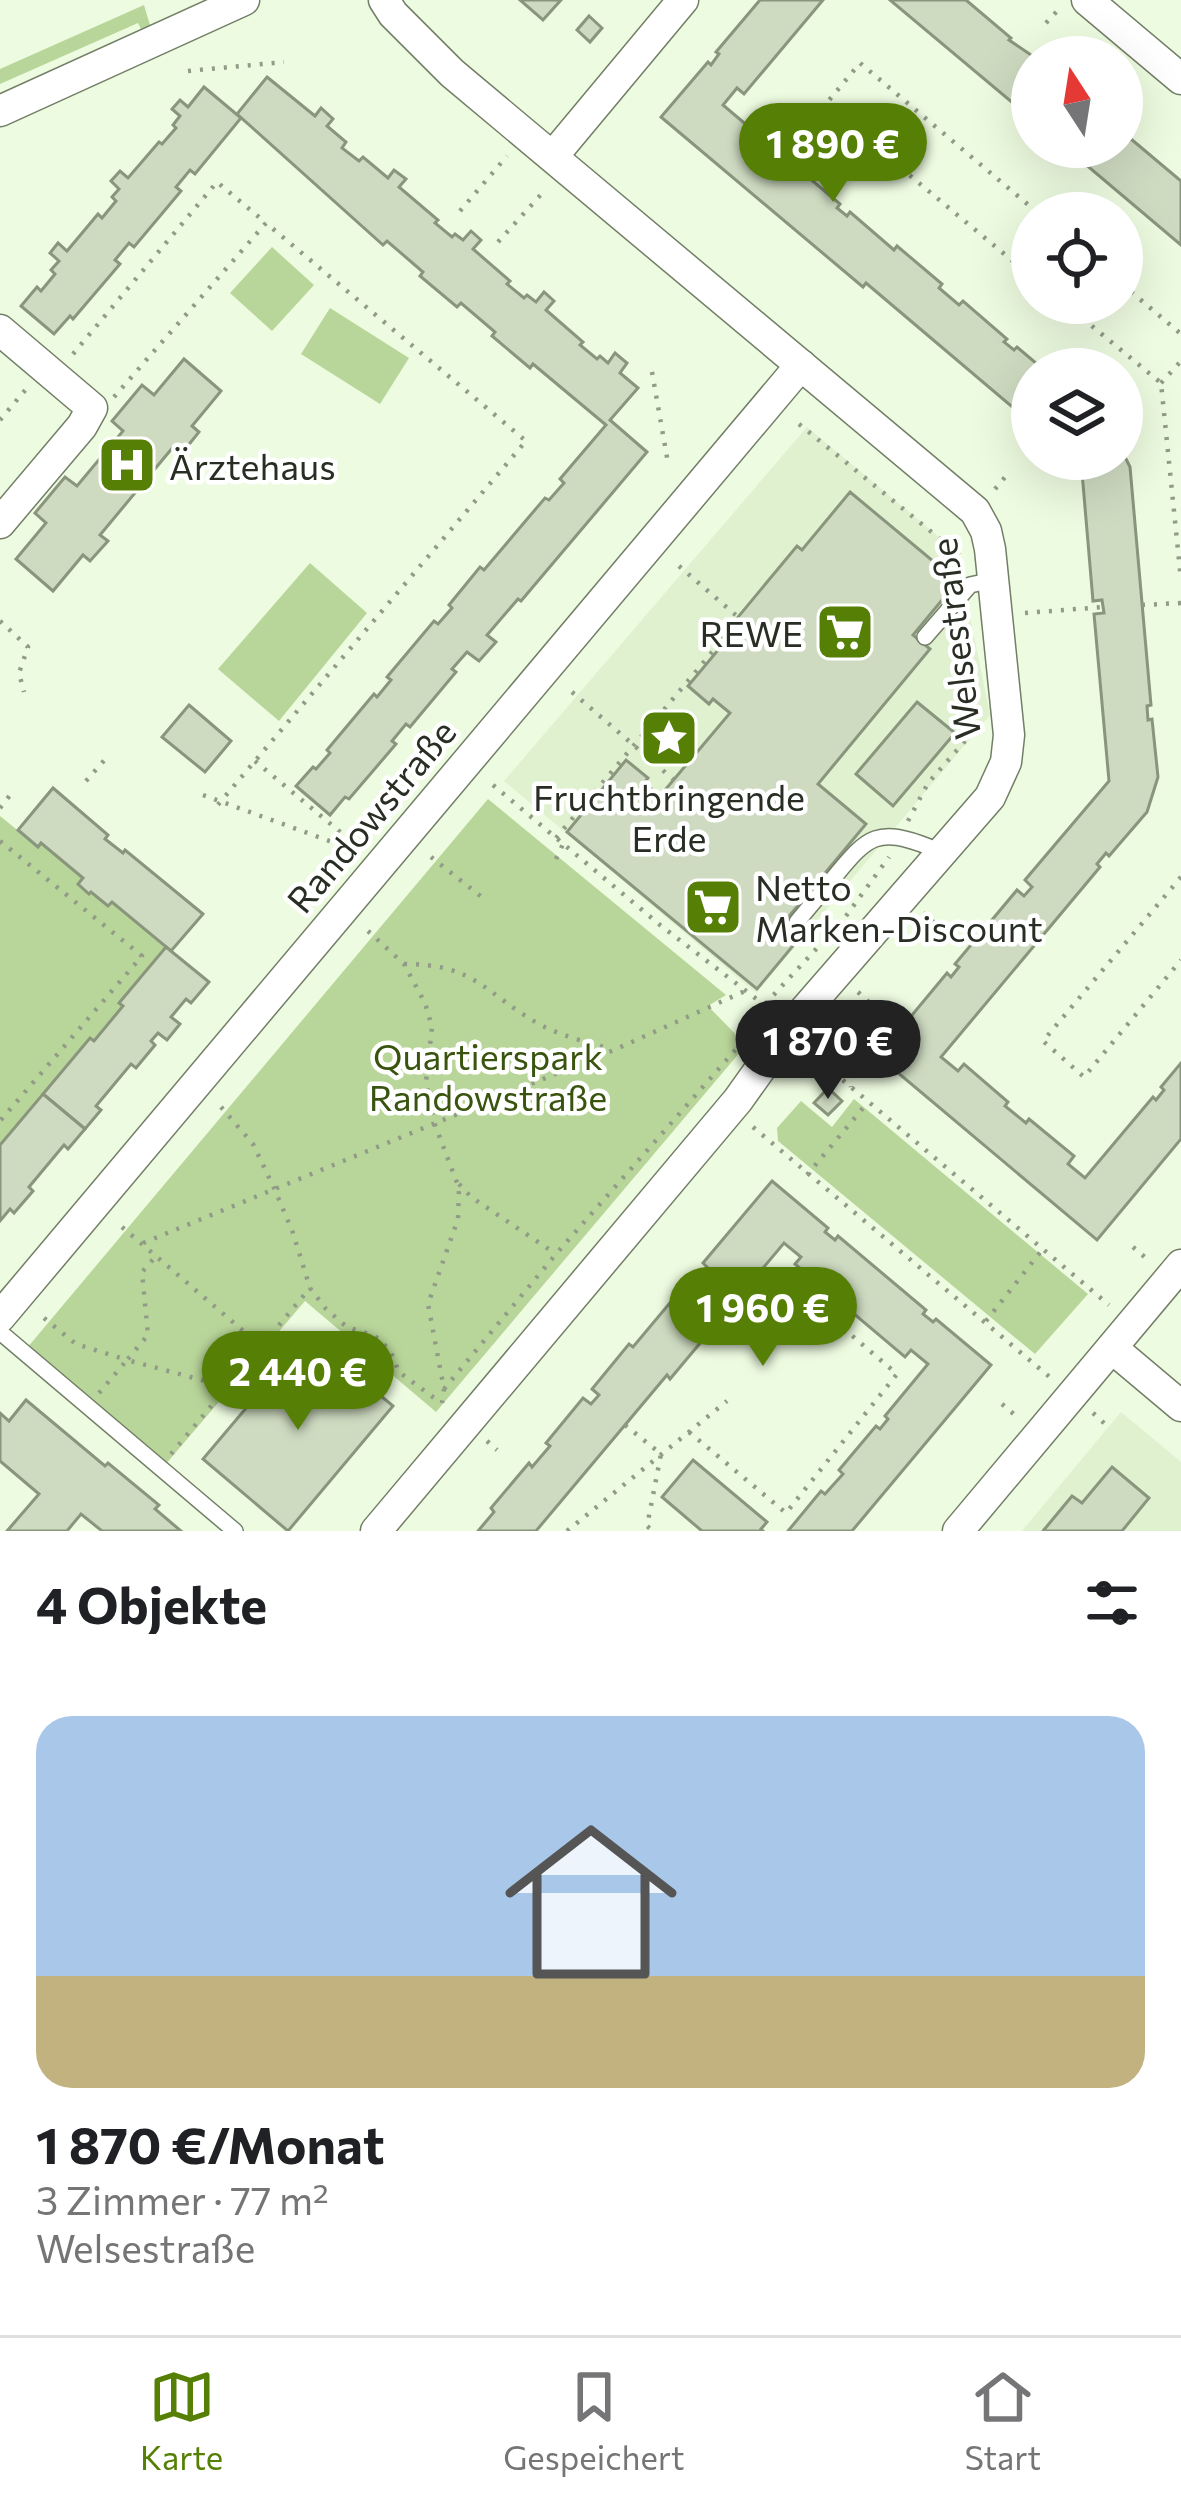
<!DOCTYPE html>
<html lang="de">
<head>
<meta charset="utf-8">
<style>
  body { margin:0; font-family:Commissioner,sans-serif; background:#f6f6f6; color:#202124; height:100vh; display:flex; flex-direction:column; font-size:45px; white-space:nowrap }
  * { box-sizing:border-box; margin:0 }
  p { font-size:39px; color:#757577 }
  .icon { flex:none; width:66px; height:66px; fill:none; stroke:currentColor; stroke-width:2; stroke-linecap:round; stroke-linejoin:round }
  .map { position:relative; height:1531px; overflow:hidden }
  .sheet { display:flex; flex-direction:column; background:#fff; flex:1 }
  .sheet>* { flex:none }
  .needle { width:78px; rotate:348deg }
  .tools { position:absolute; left:1011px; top:36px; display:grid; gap:24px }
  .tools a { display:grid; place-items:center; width:132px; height:132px; border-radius:50%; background:#fff; box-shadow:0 12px 48px #0002; font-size:60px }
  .price { position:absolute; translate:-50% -102px; padding:0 27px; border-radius:42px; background:#568005; color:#fff; font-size:39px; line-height:78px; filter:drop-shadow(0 3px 6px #0008) }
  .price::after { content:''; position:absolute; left:50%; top:72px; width:36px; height:27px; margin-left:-18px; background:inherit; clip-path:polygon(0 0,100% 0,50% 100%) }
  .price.active { background:#222; color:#fff }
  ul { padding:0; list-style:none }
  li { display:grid; align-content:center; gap:24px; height:636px; padding:0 36px }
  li+li { border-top:3px solid #e0e0e0 }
  li span { display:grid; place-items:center; height:372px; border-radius:36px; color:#555 }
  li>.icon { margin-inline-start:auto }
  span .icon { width:216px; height:216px; fill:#fffc; stroke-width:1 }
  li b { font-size:51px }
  h2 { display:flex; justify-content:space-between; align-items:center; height:144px; padding:0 36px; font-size:51px }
  .tab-bar { display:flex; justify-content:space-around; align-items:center; height:168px; border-top:3px solid #e0e0e0; background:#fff; font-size:33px; color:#757577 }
  .tab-bar a { display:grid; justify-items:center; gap:6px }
  .tab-bar .active { color:#568005 }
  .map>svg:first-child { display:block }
  .built { fill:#e0f1d0 }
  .green { fill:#b9d69a }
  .building { fill:#cedbc1; stroke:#89957c; stroke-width:3 }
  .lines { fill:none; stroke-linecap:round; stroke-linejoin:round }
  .lane-casing { stroke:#727e66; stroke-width:18 }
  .street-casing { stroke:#727e66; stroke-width:33 }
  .path { stroke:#919b88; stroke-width:4.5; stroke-dasharray:3 9; stroke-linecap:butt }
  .lane { stroke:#fff; stroke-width:15 }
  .street { stroke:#fff; stroke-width:30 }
  .labels { text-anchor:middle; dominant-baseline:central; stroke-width:9; stroke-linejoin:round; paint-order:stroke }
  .poi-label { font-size:36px; fill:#292e24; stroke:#fff; text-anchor:start }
  .street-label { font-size:36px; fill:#292e24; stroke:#fff }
  .park-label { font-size:36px; fill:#39540f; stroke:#fff }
</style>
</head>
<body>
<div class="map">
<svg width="1181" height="1531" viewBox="0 0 1181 1531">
  <rect width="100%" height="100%" fill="#edfbe0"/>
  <!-- built -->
  <g class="built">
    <path d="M807,427L957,552L990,715L756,993L504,781Z"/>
    <path d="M1121,1412L1181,1462V1531H1022Z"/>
  </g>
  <!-- green -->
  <g class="green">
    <path d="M144,5L152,32L144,35L138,23L0,84V69Z"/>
    <path d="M272,247L314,285L272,331L230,293Z"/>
    <path d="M330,308L409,358L380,404L301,354Z"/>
    <path d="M310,563L367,613L279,721L218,669Z"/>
    <path d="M488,799L726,995L708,1006L746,1045L436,1412L305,1301L165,1465L27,1348Z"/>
    <path d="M0,816L37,846L41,843L83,878L78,885L89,894L91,892L112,902L166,947L120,1003L123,1006L94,1041L89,1039L0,1145Z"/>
    <path d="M854,1099L1088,1294L1035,1354L778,1141L777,1128L801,1101L832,1127Z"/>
  </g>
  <!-- building -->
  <g class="building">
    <path d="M520,0H561L543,20Z"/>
    <path d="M760,0H823L744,94L737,88L723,105L775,149L772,152L792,170L795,166L840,204L837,208L847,216L850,212L894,250L897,246L942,284L939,288L959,305L963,301L1007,339L1004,342L1014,350L1017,347L1043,369H1032V430L1027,425L1030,422L866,283L863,287L661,117L708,62L711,65L719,54L716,52Z"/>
    <path d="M890,0H966L1011,38L1009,40L1034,57L1032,119Z"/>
    <path d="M589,16L602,28L590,42L577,30Z"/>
    <path d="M267,77L315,116L321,108L333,119L327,126L346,142L342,148L359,161L363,157L388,178L394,170L406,179L399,187L438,220L435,223L452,237L455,234L463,240L471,231L481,240L473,249L510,281L507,284L524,298L527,295L536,302L544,292L554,301L546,310L583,342L580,345L597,359L600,356L608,363L615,353L627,363L620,373L638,388L610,420L647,452L521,601L518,599L487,635L496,642L479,661L467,652L452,669L456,672L410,727L406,724L392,741L396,744L349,799L345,797L330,815L296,786L313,767L316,769L330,753L327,750L374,694L377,697L391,680L387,677L434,621L438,624L452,608L449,605L480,567L484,570L545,498L549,500L564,483L560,479L606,425L533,364L530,368L492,336L495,332L461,303L457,307L420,276L423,272L387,241L383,245L237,114Z"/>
    <path d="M204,87L241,118L195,174L190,170L176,187L181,191L134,247L129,243L115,260L120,264L73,319L70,316L54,334L21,306L37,287L41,291L55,274L51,270L59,261L50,253L58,243L67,251L98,214L102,218L116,201L112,197L119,189L111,181L120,171L128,178L159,142L162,144L176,128L173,125L180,116L172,109L180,100L188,107Z"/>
    <path d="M1122,137L1127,142L1131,139L1181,181V245L1065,147H1122Z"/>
    <path d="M184,359L221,391L192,426L199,432L182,453L174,446L100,535L108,541L90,561L83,555L53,591L16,559L46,523L35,513L65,477L77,486L123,431L112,421L142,385L154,395Z"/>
    <path d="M1122,451L1130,467L1151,705L1147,706L1148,720L1152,719L1158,777L1147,812L1109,856L1106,853L1097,864L1100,867L941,1057L958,1071L964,1064L1008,1102L1005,1106L1026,1123L1029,1119L1074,1156L1068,1164L1085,1178L1153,1097L1156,1100L1164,1090L1161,1087L1181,1063V1139L1097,1240L878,1056L947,973L951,977L959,967L955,964L1017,890L1024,896L1032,887L1025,880L1109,781L1094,614L1104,613L1102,600L1093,601L1082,472L1067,459H1122Z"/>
    <path d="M850,492L951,576L952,588L913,635L930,649L818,784L866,824L785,921L802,935L757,989L567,832L626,760L648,778L644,783L660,796L730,713L713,699L709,704L688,686L724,643L719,640L797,546L802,550Z"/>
    <path d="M917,702L955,733L893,806L856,774Z"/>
    <path d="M189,705L231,741L205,772L162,737Z"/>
    <path d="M53,788L108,835L105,839L123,853L125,850L203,914L171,951L112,902L108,906L91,892L89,894L78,884L83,878L41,843L38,847L18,830Z"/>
    <path d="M166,947L209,982L191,1003L186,999L171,1017L180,1024L167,1040L158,1033L151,1041L155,1045L136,1068L131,1064L96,1106L101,1110L85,1129L43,1094L90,1038L94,1041L123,1006L119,1003Z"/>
    <path d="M828,1088L842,1101L828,1115L814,1103Z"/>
    <path d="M43,1094L85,1129L68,1149L64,1145L29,1187L33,1191L14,1213L10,1209L0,1221V1145Z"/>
    <path d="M772,1181L828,1228L825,1232L835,1240L838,1236L926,1310L923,1314L933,1322L936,1319L991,1365L852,1531H788L821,1491L825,1494L843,1474L839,1470L876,1426L880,1429L888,1419L885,1416L928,1364L911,1350L905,1357L795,1264L801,1257L784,1243L670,1379L667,1375L536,1531H478L494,1512L491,1508L529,1463L532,1467L550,1446L546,1443L583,1398L591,1404L599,1395L592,1389L629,1344L633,1347L695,1273L699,1276L707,1267L703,1263Z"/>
    <path d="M308,1335L393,1406L288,1531L203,1459Z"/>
    <path d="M26,1400L105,1466L108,1463L159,1505L155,1509L181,1531H102L81,1514L67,1531H7L39,1494L0,1461V1413L9,1421Z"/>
    <path d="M693,1460L767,1522L761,1529L763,1531H702L662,1497Z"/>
    <path d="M1112,1467L1149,1498L1122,1531H1043L1072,1496L1082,1503Z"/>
  </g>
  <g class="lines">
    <defs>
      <g id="lane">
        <path d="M925,637L970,585L993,580"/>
        <path d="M797,922C810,906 823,891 836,875C868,836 878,827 929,847"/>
        <path d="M0,1332L235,1531"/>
      </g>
      <g id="street">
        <path d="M1087,0L1181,79"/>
        <path d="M0,111L244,0"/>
        <path d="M553,156L683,0"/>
        <path d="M0,330L92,408L82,426L0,523"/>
        <path d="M0,1317L801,365"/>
        <path d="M1112,1348L1181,1406"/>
        <path d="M376,1531L738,1100L790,1027L990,797L1006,762L1009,735L990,549L986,531L975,511L452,73L393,14L384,0"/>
        <path d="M958,1531L1181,1265"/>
      </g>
    </defs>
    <!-- lane casing -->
    <use href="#lane" class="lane-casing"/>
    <!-- street casing -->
    <use href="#street" class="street-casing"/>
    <!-- path -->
    <g class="path">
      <path d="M1046,23L1059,9"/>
      <path d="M188,71L284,62"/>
      <path d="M460,211L507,156"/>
      <path d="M498,242L546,189"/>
      <path d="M1032,277L825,105L860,63L1038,213"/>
      <path d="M1122,284L1181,334"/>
      <path d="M1064,303L1161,383L1181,580"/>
      <path d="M73,354L217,182L266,223"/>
      <path d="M652,372L668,463"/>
      <path d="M1161,383L1181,361"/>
      <path d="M114,397L266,223L526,441L216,807"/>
      <path d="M0,420L27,388"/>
      <path d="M799,424L961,556"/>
      <path d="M995,489L1006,476"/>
      <path d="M679,566L738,617"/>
      <path d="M1142,605L1181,603"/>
      <path d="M1025,613L1103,607"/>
      <path d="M0,621L28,647L19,673L24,692"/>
      <path d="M572,692L674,780"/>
      <path d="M255,761L351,841"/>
      <path d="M86,781L109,755"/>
      <path d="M493,785L660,925L763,1004"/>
      <path d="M203,795L346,847"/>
      <path d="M0,808L11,794"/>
      <path d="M908,821L928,783L980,724"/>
      <path d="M556,838L719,644"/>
      <path d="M0,841L142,956L0,1121"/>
      <path d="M431,857L483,898"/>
      <path d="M556,859L563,844"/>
      <path d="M1181,877L1043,1041L1084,1077L1181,960"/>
      <path d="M923,913L937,925"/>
      <path d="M846,916L889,857"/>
      <path d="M368,931L404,964L425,1003L432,1027L426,1082L434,1122L459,1188L458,1219L428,1304L444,1389L442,1403"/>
      <path d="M404,964C476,964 484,993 539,1024C561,1036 587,1042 611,1049"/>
      <path d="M858,992L872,1005"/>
      <path d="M842,1039L851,1087"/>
      <path d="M806,1049L1109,1305"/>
      <path d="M221,1107L253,1144L274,1188L292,1230L310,1288L326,1309L347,1327L375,1336L390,1350L399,1372L441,1403"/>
      <path d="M753,1127L1052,1379"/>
      <path d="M807,1175L868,1102"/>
      <path d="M459,1184L471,1197L556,1254"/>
      <path d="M122,1227L262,1347"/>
      <path d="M143,1243L614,1050L745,991"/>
      <path d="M1133,1247L1147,1259"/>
      <path d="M44,1318L76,1344L127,1360L148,1335L142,1272L156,1256"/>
      <path d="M986,1321L1042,1250"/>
      <path d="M444,1389L556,1254L738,1047L742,1029L831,933"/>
      <path d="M99,1393L127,1360L228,1387"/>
      <path d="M1002,1404L1016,1416"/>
      <path d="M1093,1413L1105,1424"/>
      <path d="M625,1425L661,1454L647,1526L653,1531"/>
      <path d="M689,1432L786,1513L897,1374L816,1305"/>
      <path d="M487,1441L497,1450"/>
      <path d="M171,1454L310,1288"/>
      <path d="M567,1531L727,1401"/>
    </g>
    <!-- lane -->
    <use href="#lane" class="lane"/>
    <!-- street -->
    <use href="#street" class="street"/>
  </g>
  <!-- icons -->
  <defs>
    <symbol id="hospital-square" viewBox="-11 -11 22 22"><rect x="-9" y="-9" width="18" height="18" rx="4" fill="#568005" stroke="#fff"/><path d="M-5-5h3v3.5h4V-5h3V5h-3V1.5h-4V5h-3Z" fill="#fff"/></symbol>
    <symbol id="supermarket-square" viewBox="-11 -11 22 22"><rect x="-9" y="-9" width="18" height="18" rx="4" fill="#568005" stroke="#fff"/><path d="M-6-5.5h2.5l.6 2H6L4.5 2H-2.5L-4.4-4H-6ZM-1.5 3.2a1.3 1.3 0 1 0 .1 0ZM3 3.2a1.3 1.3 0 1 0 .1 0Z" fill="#fff"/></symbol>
    <symbol id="sight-square" viewBox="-11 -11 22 22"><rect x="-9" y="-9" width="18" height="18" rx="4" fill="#568005" stroke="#fff"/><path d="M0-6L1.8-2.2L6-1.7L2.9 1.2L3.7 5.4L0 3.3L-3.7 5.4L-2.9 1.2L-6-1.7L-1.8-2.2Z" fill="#fff"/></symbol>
  </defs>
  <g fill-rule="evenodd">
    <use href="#hospital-square" x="94" y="432" width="66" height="66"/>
    <use href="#supermarket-square" x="812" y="599" width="66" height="66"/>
    <use href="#sight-square" x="636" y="705" width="66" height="66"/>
    <use href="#supermarket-square" x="680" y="874" width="66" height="66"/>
  </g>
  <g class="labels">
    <!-- poi labels -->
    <g class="poi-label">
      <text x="169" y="465">Ärztehaus</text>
      <text x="803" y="632" text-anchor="end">REWE</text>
      <text x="669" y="796" text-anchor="middle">Fruchtbringende<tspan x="669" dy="41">Erde</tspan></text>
      <text x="755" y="886">Netto<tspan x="755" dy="41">Marken-Discount</tspan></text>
    </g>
    <!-- street labels -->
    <g class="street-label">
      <text transform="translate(954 639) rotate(-97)">Welsestraße</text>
      <text transform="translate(370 815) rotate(-50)">Randowstraße</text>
    </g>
    <!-- park labels -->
    <g class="park-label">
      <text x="488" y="1055">Quartierspark<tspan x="488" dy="41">Randowstraße</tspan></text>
    </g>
  </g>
</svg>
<div class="tools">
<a><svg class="needle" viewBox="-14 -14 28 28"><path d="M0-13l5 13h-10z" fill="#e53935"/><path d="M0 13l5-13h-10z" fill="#757577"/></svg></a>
<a><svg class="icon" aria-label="locate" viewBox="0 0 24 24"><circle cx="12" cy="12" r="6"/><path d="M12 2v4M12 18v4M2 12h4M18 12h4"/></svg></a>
<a><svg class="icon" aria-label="layers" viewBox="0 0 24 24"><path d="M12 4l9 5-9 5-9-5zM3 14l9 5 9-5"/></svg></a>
</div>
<b class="price" style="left:833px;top:205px">1 890 €</b>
<b class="price active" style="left:828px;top:1102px">1 870 €</b>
<b class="price" style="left:763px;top:1369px">1 960 €</b>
<b class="price" style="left:298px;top:1433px">2 440 €</b>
</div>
<section class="sheet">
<h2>4 Objekte<svg class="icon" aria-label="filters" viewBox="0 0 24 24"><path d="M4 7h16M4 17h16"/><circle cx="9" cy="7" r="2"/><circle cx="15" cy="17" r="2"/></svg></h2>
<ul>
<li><span style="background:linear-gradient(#a9c7e8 70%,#c2b280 0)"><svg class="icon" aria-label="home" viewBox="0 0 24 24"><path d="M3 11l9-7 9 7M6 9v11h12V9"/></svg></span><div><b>1 870 €/Monat</b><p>3 Zimmer · 77 m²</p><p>Welsestraße</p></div></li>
</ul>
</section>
<nav class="tab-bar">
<a class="active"><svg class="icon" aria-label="map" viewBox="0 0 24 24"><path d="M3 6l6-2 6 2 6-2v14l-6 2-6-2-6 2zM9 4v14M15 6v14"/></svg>Karte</a>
<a><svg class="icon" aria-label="saved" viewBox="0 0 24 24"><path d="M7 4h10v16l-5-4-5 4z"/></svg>Gespeichert</a>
<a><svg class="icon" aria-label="home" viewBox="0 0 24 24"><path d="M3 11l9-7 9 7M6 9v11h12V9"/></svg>Start</a>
</nav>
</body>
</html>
